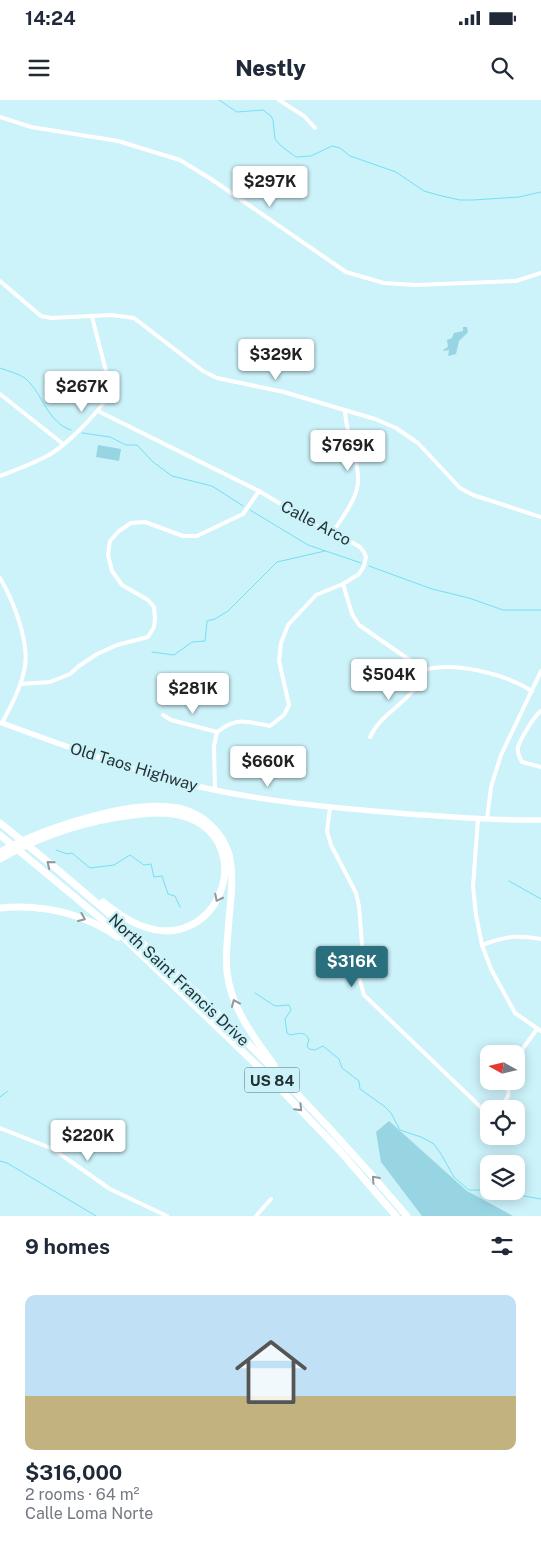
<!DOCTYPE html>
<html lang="en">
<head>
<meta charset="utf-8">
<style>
  body { margin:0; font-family:"Public Sans",sans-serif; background:#f2f2f3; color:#1f2937; height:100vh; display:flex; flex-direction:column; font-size:19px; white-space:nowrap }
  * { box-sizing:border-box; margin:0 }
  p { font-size:16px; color:#747a83 }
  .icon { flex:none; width:28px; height:28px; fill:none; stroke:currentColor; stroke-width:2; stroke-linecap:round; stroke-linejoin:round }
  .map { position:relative; height:1116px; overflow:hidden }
  .side { display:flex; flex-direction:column; background:#fff; flex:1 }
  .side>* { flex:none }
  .needle { width:32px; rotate:278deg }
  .fabs { position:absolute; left:480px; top:945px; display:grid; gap:10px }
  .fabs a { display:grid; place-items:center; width:45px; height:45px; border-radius:10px; background:#fff; box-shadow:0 2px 12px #0003; font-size:25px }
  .price { position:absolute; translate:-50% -42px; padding:0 11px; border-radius:5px; background:#fff; color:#222; font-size:16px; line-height:32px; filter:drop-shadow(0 1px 2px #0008) }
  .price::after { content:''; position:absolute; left:50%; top:30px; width:15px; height:11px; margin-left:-8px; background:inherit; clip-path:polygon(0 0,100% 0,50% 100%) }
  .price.active { background:#296f7d; color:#fff }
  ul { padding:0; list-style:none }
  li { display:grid; align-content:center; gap:10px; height:265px; padding:0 25px }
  li span { display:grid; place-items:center; height:155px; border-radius:10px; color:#555 }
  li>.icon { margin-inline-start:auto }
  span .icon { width:90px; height:90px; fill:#fffc; stroke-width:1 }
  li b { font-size:21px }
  h2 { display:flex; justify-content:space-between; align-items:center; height:60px; padding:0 25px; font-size:21px }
  .status { display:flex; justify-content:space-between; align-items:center; height:35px; padding:0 25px; background:#fff; direction:ltr }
  .status svg { height:14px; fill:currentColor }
  header { display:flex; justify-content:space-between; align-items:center; height:65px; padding:0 25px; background:#fff; font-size:22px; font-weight:800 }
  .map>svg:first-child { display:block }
  .green { fill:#98d5e3 }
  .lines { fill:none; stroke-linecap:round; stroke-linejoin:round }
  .stream { stroke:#73e0f6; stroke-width:1 }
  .street { stroke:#fff; stroke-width:4 }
  .secondary { stroke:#fff; stroke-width:5.5 }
  .highway { stroke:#fff; stroke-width:7 }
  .oneway { stroke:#91989a }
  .labels { text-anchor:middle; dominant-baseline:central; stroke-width:5; stroke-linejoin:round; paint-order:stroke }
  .shield { fill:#ccf2fa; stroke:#566c70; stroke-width:1 }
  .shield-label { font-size:15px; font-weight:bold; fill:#233235 }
  .street-label { font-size:16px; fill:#233235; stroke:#ccf2fa }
</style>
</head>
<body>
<div class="status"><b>14:24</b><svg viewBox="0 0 49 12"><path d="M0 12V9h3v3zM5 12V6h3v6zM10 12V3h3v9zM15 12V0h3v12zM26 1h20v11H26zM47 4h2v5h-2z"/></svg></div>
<header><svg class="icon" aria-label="menu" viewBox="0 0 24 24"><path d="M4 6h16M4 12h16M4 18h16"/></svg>Nestly<svg class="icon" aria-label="search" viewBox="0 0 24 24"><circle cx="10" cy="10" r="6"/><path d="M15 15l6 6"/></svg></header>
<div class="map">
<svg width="541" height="1116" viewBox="0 0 541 1116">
  <rect width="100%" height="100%" fill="#ccf2fa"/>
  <!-- green -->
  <g class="green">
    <path d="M463,227H467L468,232L459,241L456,254L448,256L449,250L444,251L443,250L448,247L447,240L452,238L454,233L463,231Z"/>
    <path d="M98,345L121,349L119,361L96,357Z"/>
    <path d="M389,1021L467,1091L513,1116H422L381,1062L376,1032Z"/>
  </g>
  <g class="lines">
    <!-- stream -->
    <g class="stream">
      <path d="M219,0L237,12L263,10L271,16L273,20L275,39L281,46L296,57L311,56L332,46L340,48L350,56L396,72L424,91L442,96L460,100H473L519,97L541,92"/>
      <path d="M0,268C8,271 20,274 26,279C43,294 47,322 71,330"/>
      <path d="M82,333L110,337L126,345H137L153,362L172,376L212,386L243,406"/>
      <path d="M250,410L308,445L361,463"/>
      <path d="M369,466L432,489L469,498L503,510H541"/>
      <path d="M152,552L174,555L192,542L205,541L207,521L215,519L228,511L277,462L325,451"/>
      <path d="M56,750L67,754L72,753L90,768L114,765L130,755L144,765L151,764L154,777L162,776L168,794L175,796L180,807"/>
      <path d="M509,781L541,799"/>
      <path d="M255,893L275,906L289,905L291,910L285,919L287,933L290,935C298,934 305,930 309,940L307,946L309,949L315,950L323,946L339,959L342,968L359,981L360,989L384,1006L391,1013L400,1030L421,1037L434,1044L441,1054L454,1077L469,1090H489"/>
      <path d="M0,997L8,991"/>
      <path d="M0,1061L7,1063L96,1116"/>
      <path d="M495,1091L541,1099"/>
    </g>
    <!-- street -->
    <g class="street">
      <path d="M279,0L304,16L315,28"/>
      <path d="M0,17L31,27L118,41L180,60L211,79L346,172L384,183L415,185L516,181L541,173"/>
      <path d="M0,181L41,216L51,218L111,215L134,218L203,271L217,278L284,292L375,319L396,328L418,343L460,388L473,395L541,417"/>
      <path d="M0,294L63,344"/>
      <path d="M98,311L259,391L316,425L333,432L360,447L364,452L366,457L364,466L359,474L343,484L316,495L288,525L281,543L279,561L289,605L284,615L270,626C246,622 238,616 217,632L214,646L215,690"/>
      <path d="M0,376C16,370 32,364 47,356C66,346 102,310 111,290L92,217"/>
      <path d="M333,432C343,416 360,396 358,376C357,354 346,334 345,311"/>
      <path d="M0,478C13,500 29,540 25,566C22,586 11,606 2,623"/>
      <path d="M343,484L352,514L359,525L424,570C455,561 505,574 532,591"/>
      <path d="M21,584L50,582L70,574L79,566L97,554L117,545L148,537L154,527L155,518L154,507L148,500L122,485L112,471L108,455L110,441L119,431L131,423L145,422L183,436H197L243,414L259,391"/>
      <path d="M541,611C534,616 521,638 518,647C517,653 519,657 522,662L541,667"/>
      <path d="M163,615L171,620L217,632"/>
      <path d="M370,637C383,609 415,602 424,570"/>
      <path d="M330,708L327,731L331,745L356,793L359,806L362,845L360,881L364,895L489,1015"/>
      <path d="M478,719L473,786L476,815L482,845L491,869L515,913L541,931"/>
      <path d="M487,719L491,687L501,655L541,571"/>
      <path d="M482,845C507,836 515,835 541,839"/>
      <path d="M516,958L537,929"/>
      <path d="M500,1009L508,996L510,981"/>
      <path d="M0,1028L53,1049L110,1089L167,1116"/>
      <path d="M509,1036L511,1038"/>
      <path d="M256,1116L271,1099"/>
    </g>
    <!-- secondary -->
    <path class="secondary" d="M2,623C65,646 127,669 192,685C263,702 337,708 409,714C453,717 497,721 541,720"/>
    <!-- highway -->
    <g class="highway">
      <path d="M0,723C148,840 285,972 407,1116"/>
      <path d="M0,735L123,837L264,972L339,1050L396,1116"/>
      <path d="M0,752C42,729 134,697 182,709C204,715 222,732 229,754C234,775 231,798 229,819C228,836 225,854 227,872C231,908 253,936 274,965"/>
      <path d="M0,759C36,738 77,724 118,717C141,714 166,709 189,718C258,746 218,852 145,827C129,822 116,812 103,802"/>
      <path d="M0,808C43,804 82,813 118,837"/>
    </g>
  </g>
  <!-- one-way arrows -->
  <defs><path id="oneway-chevron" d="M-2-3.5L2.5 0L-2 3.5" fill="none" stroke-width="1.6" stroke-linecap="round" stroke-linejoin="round" transform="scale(1.25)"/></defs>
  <g class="oneway">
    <use href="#oneway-chevron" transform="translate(50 764) rotate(-141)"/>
    <use href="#oneway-chevron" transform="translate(218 798) rotate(117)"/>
    <use href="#oneway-chevron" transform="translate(82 818) rotate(23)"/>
    <use href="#oneway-chevron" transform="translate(235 903) rotate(-113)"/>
    <use href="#oneway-chevron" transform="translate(299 1008) rotate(46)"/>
    <use href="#oneway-chevron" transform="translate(375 1079) rotate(-132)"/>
  </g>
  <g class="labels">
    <!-- shield labels -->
    <rect class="shield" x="244.5" y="967.5" width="55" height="25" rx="4"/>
    <g class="shield-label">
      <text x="272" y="980">US 84</text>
    </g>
    <!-- street labels -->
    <g class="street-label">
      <text transform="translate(316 423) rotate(28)">Calle Arco</text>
      <text transform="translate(134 667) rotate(17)">Old Taos Highway</text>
      <text transform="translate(179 880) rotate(43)">North Saint Francis Drive</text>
    </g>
  </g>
</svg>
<div class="fabs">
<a><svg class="needle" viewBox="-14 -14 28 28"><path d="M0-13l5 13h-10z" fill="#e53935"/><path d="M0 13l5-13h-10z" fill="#747a83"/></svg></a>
<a><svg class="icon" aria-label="locate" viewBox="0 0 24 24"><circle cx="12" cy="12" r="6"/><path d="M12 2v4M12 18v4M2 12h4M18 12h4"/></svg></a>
<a><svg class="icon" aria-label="layers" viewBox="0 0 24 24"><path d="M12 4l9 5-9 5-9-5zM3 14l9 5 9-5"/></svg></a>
</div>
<b class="price" style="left:270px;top:108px">$297K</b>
<b class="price" style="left:276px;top:281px">$329K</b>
<b class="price" style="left:82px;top:313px">$267K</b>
<b class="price" style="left:348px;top:372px">$769K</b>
<b class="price" style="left:389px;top:601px">$504K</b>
<b class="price" style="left:193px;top:615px">$281K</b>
<b class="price" style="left:268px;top:688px">$660K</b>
<b class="price active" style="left:352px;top:888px">$316K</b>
<b class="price" style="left:88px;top:1062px">$220K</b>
</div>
<section class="side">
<h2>9 homes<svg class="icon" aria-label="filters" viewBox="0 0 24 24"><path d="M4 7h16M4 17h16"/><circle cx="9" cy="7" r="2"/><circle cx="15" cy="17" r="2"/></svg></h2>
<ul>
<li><span style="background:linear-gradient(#bfe0f5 65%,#c2b280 0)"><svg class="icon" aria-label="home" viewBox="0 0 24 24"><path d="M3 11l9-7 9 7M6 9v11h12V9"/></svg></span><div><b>$316,000</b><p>2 rooms · 64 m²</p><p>Calle Loma Norte</p></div></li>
</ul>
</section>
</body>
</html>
